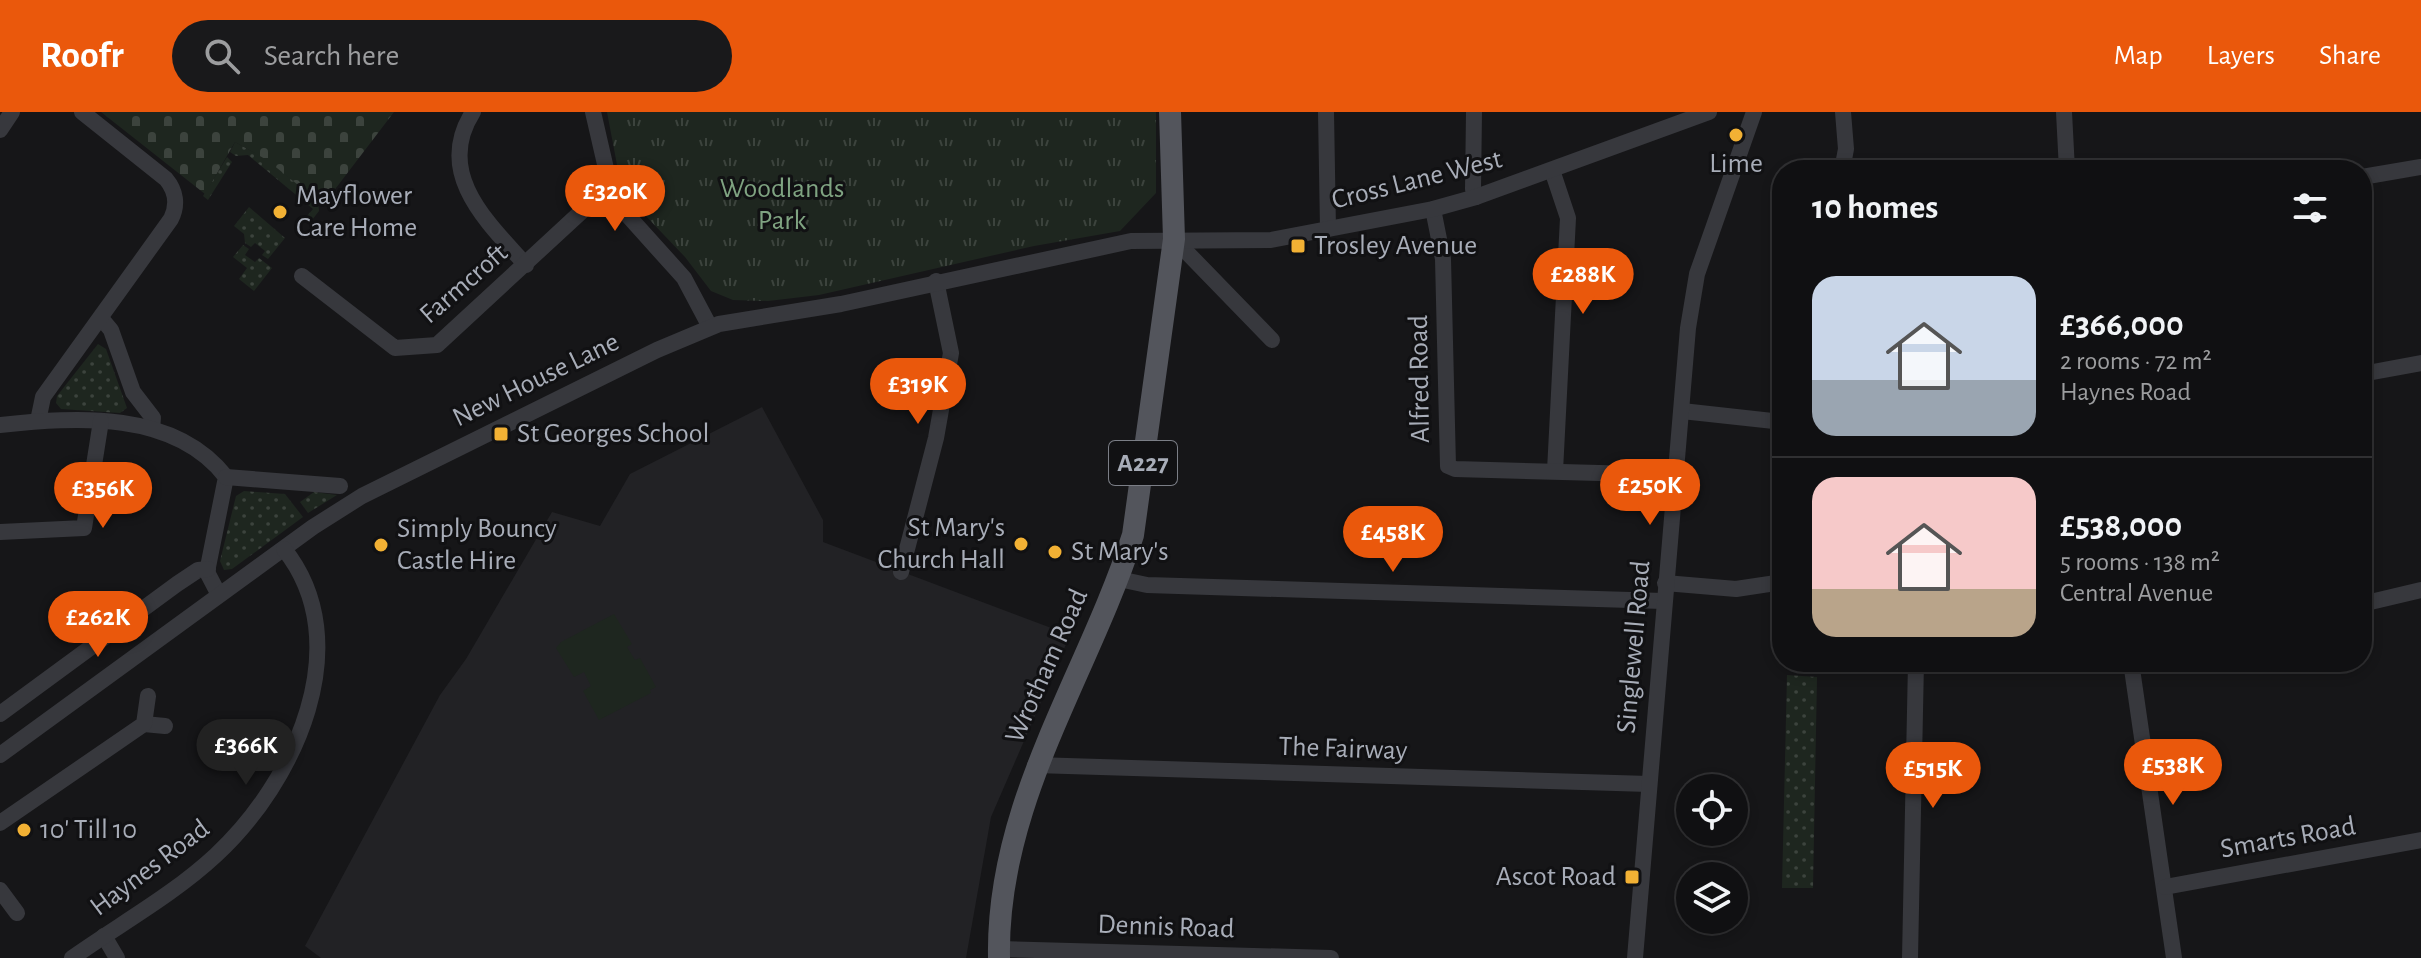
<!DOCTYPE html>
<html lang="en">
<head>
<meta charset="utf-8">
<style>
  body { margin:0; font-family:"Alegreya Sans",sans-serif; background:#19191b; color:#f1f3f6; height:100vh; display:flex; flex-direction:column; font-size:30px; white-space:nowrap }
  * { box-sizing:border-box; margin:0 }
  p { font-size:26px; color:#9c9d9f }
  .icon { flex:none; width:44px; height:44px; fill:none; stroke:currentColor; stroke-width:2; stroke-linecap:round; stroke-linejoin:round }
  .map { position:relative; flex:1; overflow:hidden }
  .sheet { position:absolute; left:1772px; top:48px; width:600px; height:512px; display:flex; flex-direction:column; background:#101012; border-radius:32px; box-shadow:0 4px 12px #0003,0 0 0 2px #303032 }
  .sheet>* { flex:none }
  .fabs { position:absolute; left:1676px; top:662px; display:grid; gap:16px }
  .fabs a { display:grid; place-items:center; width:72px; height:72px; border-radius:50%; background:#101012; box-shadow:0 4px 12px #0003,0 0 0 2px #303032; font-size:40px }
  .price { position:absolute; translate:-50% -68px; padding:0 18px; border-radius:28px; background:#ea580c; color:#fff; font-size:26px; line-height:52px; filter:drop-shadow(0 2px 4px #0008) }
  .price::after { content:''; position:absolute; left:50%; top:48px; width:24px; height:18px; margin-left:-12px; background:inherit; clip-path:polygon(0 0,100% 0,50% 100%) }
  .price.current { background:#222; color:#fff }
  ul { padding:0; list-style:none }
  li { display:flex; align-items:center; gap:24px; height:200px; padding:0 40px }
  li+li { border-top:2px solid #303032 }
  li span { display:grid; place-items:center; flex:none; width:224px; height:160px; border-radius:24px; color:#555 }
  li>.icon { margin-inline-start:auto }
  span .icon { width:96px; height:96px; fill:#fffc; stroke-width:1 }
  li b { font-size:34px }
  h2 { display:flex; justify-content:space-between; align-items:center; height:96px; padding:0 40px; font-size:34px }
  header { display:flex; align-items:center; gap:48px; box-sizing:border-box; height:112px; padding:0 40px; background:#ea580c; color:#fff }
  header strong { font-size:38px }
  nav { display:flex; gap:44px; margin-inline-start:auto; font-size:28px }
  .search { width:560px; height:72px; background:#19191b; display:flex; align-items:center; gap:20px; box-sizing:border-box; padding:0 28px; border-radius:44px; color:#9c9d9f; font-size:30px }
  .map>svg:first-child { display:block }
  .built { fill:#222225 }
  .grass { fill:url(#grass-dots) }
  .cemetery { fill:url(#cemetery-stones) }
  .park { fill:url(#park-tufts) }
  .pitch { fill:#1e261f }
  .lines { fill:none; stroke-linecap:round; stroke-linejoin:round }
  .minor { stroke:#37383d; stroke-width:16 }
  .major { stroke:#53555c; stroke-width:22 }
  .poi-dot { fill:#f2b134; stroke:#111113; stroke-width:3 }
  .labels { text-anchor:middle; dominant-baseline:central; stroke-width:6; stroke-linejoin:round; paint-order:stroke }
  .shield { fill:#111113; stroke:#7b7e86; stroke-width:2 }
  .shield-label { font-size:26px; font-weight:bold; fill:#a8adb8 }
  .poi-label { font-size:28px; fill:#a8adb8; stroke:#111113; text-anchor:start }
  .street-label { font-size:28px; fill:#a8adb8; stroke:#111113 }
  .park-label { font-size:28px; fill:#7fa381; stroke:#111113 }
</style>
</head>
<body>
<header>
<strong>Roofr</strong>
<div class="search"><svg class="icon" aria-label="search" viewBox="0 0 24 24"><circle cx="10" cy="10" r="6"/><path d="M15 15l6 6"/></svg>Search here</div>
<nav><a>Map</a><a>Layers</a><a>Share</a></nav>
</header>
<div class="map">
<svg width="2421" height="846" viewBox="0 0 2421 846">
  <defs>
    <pattern id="grass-dots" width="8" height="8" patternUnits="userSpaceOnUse" patternTransform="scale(2)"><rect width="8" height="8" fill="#1e261f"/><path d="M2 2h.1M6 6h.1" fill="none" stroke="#3c433d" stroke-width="1.8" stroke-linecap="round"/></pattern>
    <pattern id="cemetery-stones" width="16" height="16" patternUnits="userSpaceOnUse" patternTransform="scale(2)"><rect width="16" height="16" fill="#1e261f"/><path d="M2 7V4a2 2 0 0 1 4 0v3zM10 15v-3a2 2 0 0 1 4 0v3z" fill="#3c433d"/></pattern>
    <pattern id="park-tufts" width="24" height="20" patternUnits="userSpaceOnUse" patternTransform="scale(2)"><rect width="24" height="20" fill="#1e261f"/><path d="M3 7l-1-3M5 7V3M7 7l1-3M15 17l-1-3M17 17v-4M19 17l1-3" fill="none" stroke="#3c433d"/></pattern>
  </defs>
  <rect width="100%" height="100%" fill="#161618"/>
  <!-- built -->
  <path class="built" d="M762,295L823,408V430L1070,523L991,705L966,846H321L305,834L440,583L466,547L552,400L600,414L630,362Z"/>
  <!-- grass -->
  <g class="grass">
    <path d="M235,30L268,48L318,89L319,99L312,108L307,104L313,97L248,43L236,44L230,40Z"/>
    <path d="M227,45L232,50L208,88L203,84Z"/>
    <path d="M249,95L285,126L268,147L262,143L265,139L255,131L251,135L245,131L244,122L234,114Z"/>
    <path d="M243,133L249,137L245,143L255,150L259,146L272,156L254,179L239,167L247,156L233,145Z"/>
    <path d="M98,232L106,237L127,296L120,301L61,297L56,291L57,284Z"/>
    <path d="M244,379L285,382L303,405L232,457L224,458L220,449L236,384Z"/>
    <path d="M314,380L337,383L308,401L300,390Z"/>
    <path d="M1787,563L1817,565L1813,776H1782Z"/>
  </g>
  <!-- cemetery -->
  <path class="cemetery" d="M101,0H394L323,93L267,48L235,30L205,82Z"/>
  <!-- park -->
  <path class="park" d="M607,0H1156V81L1120,119L1034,134L819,183L768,189L733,188L711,179L685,145L622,79Z"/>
  <!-- pitch -->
  <path class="pitch" d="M614,502L632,532L627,535L635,548L640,546L656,575L650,578L651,581L599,608L583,579L591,574L584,560L574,565L556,536L561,530Z"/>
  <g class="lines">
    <!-- minor -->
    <g class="minor">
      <path d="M473,0C434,61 487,110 526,153"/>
      <path d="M593,0L613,87L684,166L710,215"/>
      <path d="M1326,0L1328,117"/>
      <path d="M1474,0L1473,77L1476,85"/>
      <path d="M2064,0L2067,58"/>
      <path d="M0,18L12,0"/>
      <path d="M1552,58L1568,106L1555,359"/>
      <path d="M1842,58L1846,37L1843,0"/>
      <path d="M2362,65L2421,55"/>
      <path d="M1433,97L1443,147L1448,354L1455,357L1675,363"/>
      <path d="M1174,127L1272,228"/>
      <path d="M302,164L395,236L437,233L607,76"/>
      <path d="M101,206L111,218L133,280L153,306L152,316"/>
      <path d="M2362,262L2421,251"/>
      <path d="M1682,299L1782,310"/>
      <path d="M38,309L43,285L171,107C178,93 176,79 166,67L82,0"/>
      <path d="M0,313C77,305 174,298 226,365L207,460L219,483"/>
      <path d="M226,365L340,374"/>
      <path d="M0,420L84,416L101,309"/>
      <path d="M901,460L936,326L951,241L936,169"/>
      <path d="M1119,467L1147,473L1663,489"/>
      <path d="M1665,471L1736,477L1782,470"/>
      <path d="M2362,492L2421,478"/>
      <path d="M2131,550L2174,846"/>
      <path d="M0,602L177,472L198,458L208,457"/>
      <path d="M144,612L165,614"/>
      <path d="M211,622L290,640"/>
      <path d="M0,643L313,415L362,384L657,238L719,212L841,192L1131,129L1271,128L1433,97L1476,85L1709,0"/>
      <path d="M1035,653L1649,672"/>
      <path d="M0,711L144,612L148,584"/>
      <path d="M2165,775L2421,728"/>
      <path d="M0,778L17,801"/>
      <path d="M104,824L117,846"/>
      <path d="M999,837L1331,846"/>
      <path d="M72,846C120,812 173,783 216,743C295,670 359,531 284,437"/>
      <path d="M1635,846L1688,216L1697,162L1754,0"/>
      <path d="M1910,846L1916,550"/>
    </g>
    <!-- major -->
    <path class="major" d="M999,846C996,691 1087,565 1133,423L1174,127L1170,0"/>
  </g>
  <!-- markers -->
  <g class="poi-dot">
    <circle cx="1736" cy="23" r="8"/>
    <circle cx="280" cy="100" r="8"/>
    <rect x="1290" y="126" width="16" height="16" rx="4"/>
    <rect x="493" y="314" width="16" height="16" rx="4"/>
    <circle cx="1021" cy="432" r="8"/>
    <circle cx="381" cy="433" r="8"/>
    <circle cx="1055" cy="440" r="8"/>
    <circle cx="24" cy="718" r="8"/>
    <rect x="1624" y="757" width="16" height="16" rx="4"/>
  </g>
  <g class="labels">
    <!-- shield labels -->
    <rect class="shield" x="1109" y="329" width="68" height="44" rx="6"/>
    <g class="shield-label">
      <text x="1143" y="351">A227</text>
    </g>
    <!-- poi labels -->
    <g class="poi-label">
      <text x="1736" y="52" text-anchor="middle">Lime</text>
      <text x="296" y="84">Mayflower<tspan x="296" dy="32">Care Home</tspan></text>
      <text x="1314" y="134">Trosley Avenue</text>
      <text x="517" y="322">St Georges School</text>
      <text x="1005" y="416" text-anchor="end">St Mary's<tspan x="1005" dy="32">Church Hall</tspan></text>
      <text x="397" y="417">Simply Bouncy<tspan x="397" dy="32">Castle Hire</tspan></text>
      <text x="1071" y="440">St Mary's</text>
      <text x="40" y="718">10' Till 10</text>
      <text x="1616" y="765" text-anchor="end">Ascot Road</text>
    </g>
    <!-- street labels -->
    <g class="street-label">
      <text transform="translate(1417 68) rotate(-14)">Cross Lane West</text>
      <text transform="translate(464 172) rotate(-41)">Farmcroft</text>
      <text transform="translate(1420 267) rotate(-91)">Alfred Road</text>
      <text transform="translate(536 268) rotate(-26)">New House Lane</text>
      <text transform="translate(1634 535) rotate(-85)">Singlewell Road</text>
      <text transform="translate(1047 554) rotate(-66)">Wrotham Road</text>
      <text transform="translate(1343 637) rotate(2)">The Fairway</text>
      <text transform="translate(2288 726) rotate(-10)">Smarts Road</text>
      <text transform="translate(150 756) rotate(-37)">Haynes Road</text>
      <text transform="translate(1166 815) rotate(2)">Dennis Road</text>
    </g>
    <!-- park labels -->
    <g class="park-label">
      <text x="782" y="77">Woodlands<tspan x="782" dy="32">Park</tspan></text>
    </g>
  </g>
</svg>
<div class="fabs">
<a><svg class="icon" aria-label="locate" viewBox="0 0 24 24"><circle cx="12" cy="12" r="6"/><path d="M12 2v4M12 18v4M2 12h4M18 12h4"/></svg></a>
<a><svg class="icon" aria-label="layers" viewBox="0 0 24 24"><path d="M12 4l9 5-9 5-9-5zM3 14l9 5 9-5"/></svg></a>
</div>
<b class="price" style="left:615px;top:121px">£320K</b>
<b class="price" style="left:1583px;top:204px">£288K</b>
<b class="price" style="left:918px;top:314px">£319K</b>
<b class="price" style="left:1650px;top:415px">£250K</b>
<b class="price" style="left:103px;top:418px">£356K</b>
<b class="price" style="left:1393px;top:462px">£458K</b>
<b class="price" style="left:98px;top:547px">£262K</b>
<b class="price current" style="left:246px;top:675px">£366K</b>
<b class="price" style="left:2173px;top:695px">£538K</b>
<b class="price" style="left:1933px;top:698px">£515K</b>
<section class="sheet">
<h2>10 homes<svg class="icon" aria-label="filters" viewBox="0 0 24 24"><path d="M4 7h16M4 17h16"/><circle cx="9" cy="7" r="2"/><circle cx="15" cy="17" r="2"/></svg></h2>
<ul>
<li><span style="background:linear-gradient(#c9d6e8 65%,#9aa5b1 0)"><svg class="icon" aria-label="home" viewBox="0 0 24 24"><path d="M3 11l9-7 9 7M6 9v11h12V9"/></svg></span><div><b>£366,000</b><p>2 rooms · 72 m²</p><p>Haynes Road</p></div></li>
<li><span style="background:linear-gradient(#f6c9c9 70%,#b9a48a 0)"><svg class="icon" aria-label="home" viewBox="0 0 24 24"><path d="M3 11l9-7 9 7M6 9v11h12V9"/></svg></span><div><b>£538,000</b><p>5 rooms · 138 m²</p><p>Central Avenue</p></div></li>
</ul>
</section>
</div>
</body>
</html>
